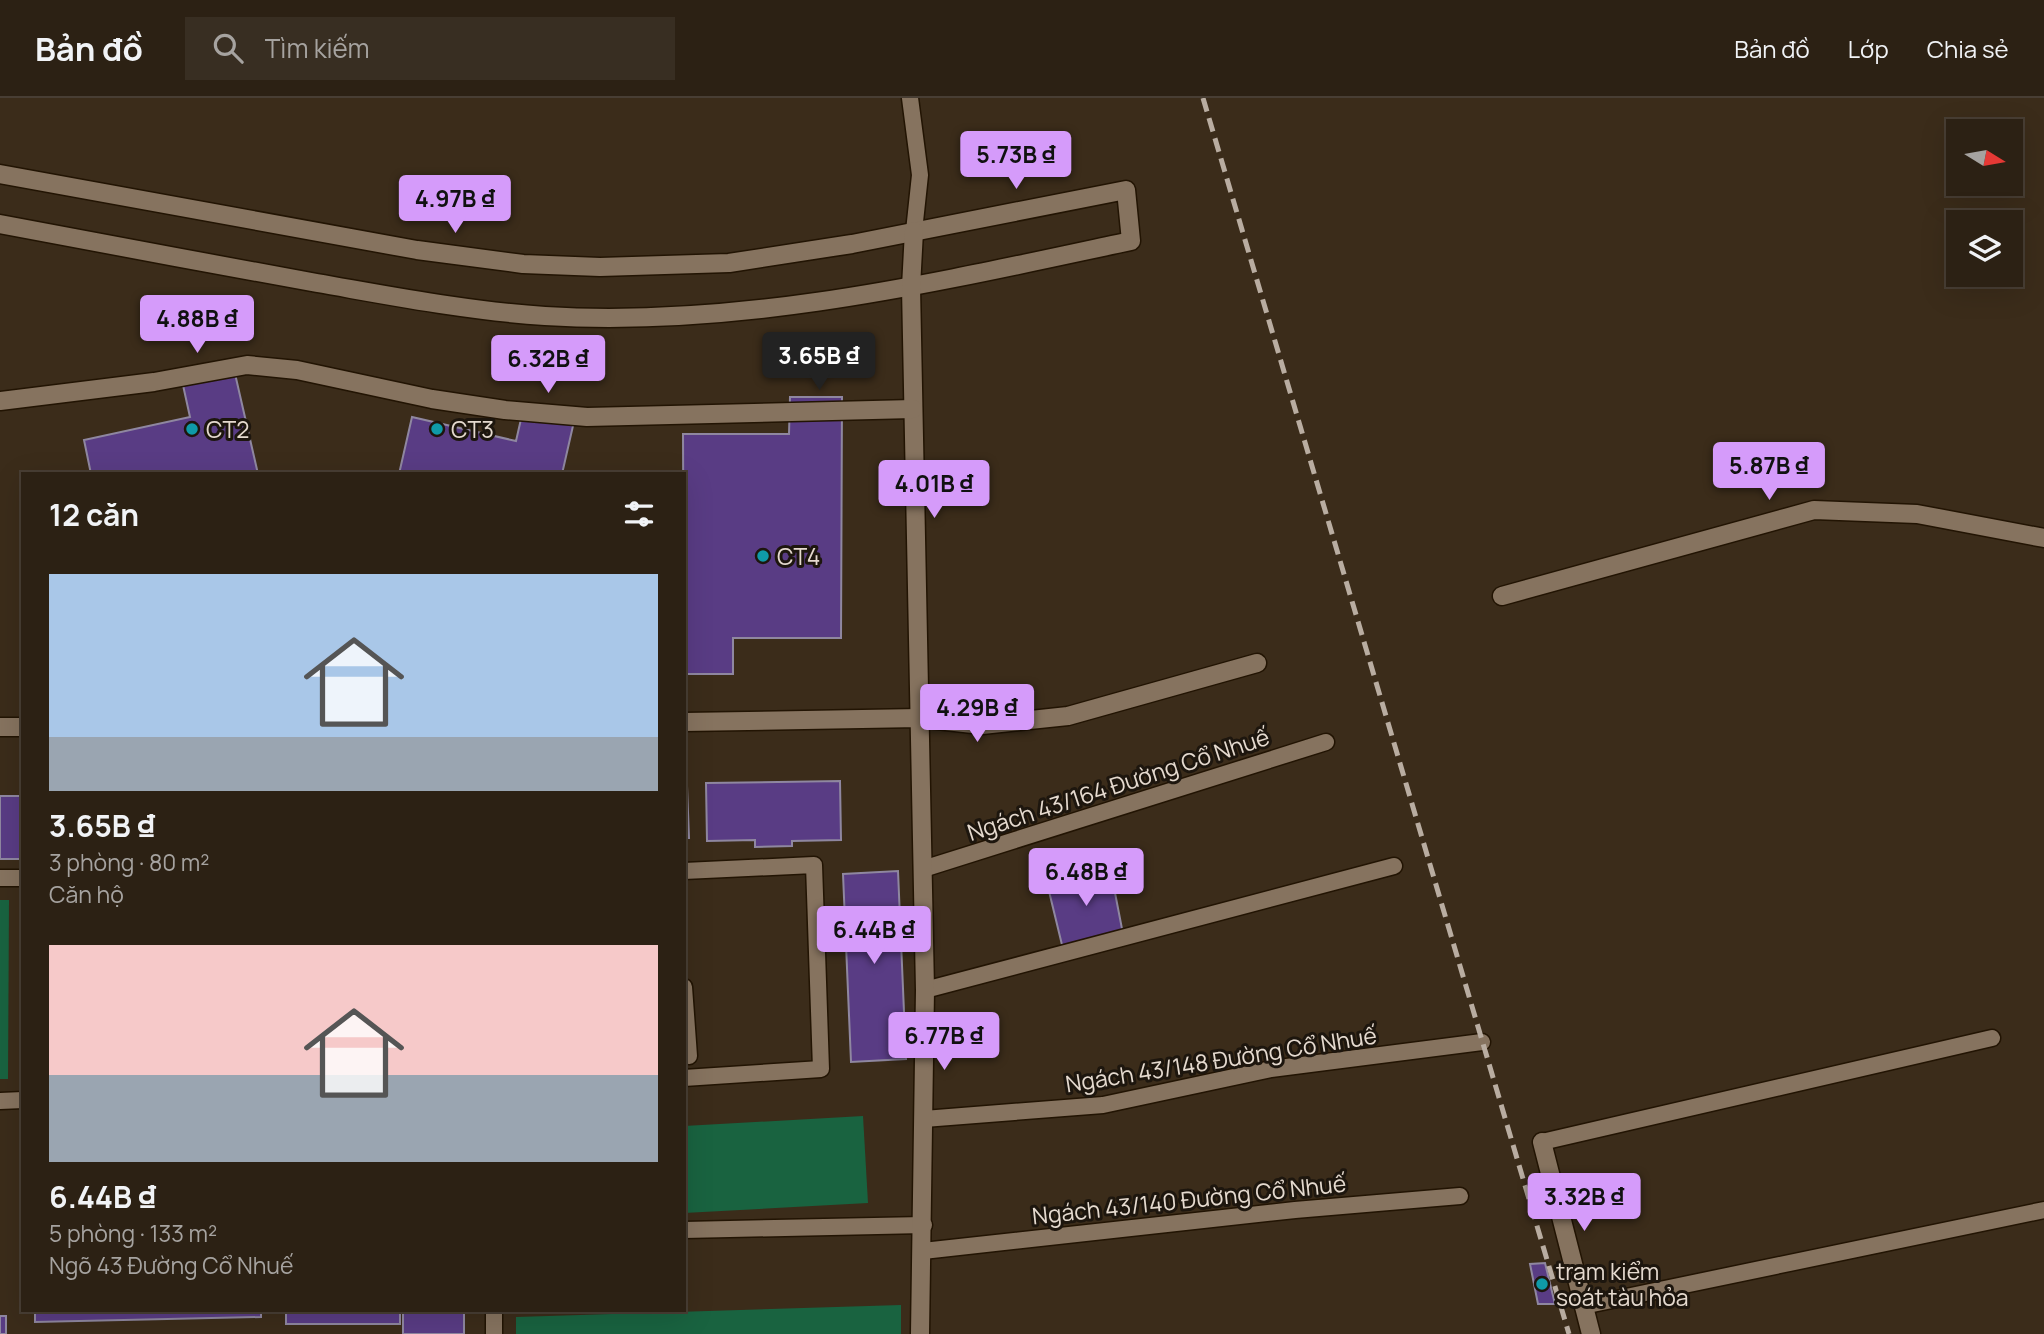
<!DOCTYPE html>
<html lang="vi">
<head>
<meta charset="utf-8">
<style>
  body { margin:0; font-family:Manrope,sans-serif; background:#382e22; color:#f1f3f6; height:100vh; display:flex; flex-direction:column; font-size:26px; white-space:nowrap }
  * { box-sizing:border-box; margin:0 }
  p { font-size:23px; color:#a6a3a0 }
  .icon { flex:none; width:38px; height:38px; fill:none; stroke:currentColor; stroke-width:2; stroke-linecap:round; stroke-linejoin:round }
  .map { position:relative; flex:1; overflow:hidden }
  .sheet { position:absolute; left:21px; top:374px; width:665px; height:840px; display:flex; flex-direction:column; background:#2c2114; border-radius:0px; box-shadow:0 7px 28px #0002,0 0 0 2px #483e34 }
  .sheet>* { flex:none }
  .needle { width:46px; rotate:101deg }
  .tools { position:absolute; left:1946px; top:21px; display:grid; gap:14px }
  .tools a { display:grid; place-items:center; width:77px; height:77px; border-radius:0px; background:#2c2114; box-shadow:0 7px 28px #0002,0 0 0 2px #483e34; font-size:35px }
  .price { position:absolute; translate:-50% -60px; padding:0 16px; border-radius:7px; background:#d59bfa; color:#111; font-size:23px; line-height:46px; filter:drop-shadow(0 2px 4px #0008) }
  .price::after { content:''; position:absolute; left:50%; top:42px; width:21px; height:16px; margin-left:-10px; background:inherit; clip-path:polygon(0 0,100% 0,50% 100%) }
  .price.current { background:#222; color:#fff }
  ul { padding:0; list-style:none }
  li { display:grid; align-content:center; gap:14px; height:371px; padding:0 28px }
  li span { display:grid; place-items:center; height:217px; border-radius:0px; color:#555 }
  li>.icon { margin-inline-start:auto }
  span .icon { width:126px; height:126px; fill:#fffc; stroke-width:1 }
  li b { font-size:30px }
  h2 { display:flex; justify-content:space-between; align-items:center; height:84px; padding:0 28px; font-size:30px }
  header { display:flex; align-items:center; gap:42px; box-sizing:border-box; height:98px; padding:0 35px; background:#2c2114; border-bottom:2px solid #483e34 }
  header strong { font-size:33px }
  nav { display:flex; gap:38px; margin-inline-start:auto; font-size:24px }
  .search { width:490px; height:63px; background:#382e22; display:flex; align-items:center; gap:18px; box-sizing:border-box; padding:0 24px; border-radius:0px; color:#a6a3a0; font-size:26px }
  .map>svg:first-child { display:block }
  .pitch { fill:#196340 }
  .building { fill:#593c84; stroke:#8f87a0; stroke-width:2 }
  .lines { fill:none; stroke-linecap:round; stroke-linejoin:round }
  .service-casing { stroke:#221403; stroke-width:19 }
  .minor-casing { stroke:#221403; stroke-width:21 }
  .service { stroke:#86735f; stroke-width:16 }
  .minor { stroke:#86735f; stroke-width:18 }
  .rail { stroke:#b9ada1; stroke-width:5; stroke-dasharray:14 7; stroke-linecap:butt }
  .culture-dot { fill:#0f9aa8; stroke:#1d160e; stroke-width:2.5 }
  .labels { text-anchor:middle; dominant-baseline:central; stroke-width:6; stroke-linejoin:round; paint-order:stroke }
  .poi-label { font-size:23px; fill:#e5dacf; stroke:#1d160e; text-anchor:start }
  .street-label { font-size:23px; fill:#e5dacf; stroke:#1d160e }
</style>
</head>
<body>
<header>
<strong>Bản đồ</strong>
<div class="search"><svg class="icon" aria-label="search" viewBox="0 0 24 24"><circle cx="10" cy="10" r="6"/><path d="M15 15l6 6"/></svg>Tìm kiếm</div>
<nav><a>Bản đồ</a><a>Lớp</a><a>Chia sẻ</a></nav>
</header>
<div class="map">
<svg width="2044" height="1236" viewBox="0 0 2044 1236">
  <rect width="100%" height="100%" fill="#3b2c1a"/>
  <!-- pitch -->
  <g class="pitch">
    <path d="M0,802H9L8,981H0Z"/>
    <path d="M863,1018L868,1105L684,1115V1028Z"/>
    <path d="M901,1207V1236H516V1219Z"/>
  </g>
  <!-- building -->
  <g class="building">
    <path d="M233,267L258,376H91L84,342L190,319L181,278Z"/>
    <path d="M790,299H842L841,540H733V576H684L683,336H789Z"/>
    <path d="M524,308L575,319L562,376H399L412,319L516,343Z"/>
    <path d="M840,683L841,742L792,743V748L755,749V742L707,743L706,685Z"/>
    <path d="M684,688H687L689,740H684Z"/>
    <rect x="0" y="698" width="23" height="63"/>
    <path d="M1110,769L1123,836L1063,851L1047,785Z"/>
    <path d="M898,773L906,961L851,964L843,776Z"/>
    <path d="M1545,1165L1555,1206H1538L1530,1166Z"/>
    <path d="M35,1213H261V1219L35,1224Z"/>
    <rect x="286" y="1213" width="114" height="13"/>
    <rect x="403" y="1213" width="61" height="23"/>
    <rect x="0" y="1218" width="6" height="18"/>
  </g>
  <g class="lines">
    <defs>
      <g id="service">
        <path d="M910,0L920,77L914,133"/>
        <path d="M923,771L1326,644"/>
        <path d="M684,773L814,767L821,971L684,980"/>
        <path d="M0,780H23"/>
        <path d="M684,889L689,958"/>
        <path d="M925,892L1394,768"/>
        <path d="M0,1003L23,1002"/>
        <path d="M924,1021L1103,1007L1271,971L1482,944"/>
        <path d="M1542,1044L1992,940"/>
        <path d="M684,1132L924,1127"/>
        <path d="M923,1153L1295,1112L1460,1098"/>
        <path d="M1583,1208L2044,1112"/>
        <path d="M494,1213V1236"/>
      </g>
      <g id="minor">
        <path d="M0,76L417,152L523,166L600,169L729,165L852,146L1126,92L1131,143C938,184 744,230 545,218C468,213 392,198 317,185C211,166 106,146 0,126"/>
        <path d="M914,133L911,189L925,892L920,1236"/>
        <path d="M0,303L154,284L247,267L297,272L432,301L505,312L587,319L913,311"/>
        <path d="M1502,498L1814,412L1917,416L2044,440"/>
        <path d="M684,624L919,620L982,627L1068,618L1257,565"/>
        <path d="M0,629H23"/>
        <path d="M1542,1044L1591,1236"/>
      </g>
    </defs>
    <!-- service casing -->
    <use href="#service" class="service-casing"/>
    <!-- minor casing -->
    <use href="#minor" class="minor-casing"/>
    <!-- service -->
    <use href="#service" class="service"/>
    <!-- minor -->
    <use href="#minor" class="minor"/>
    <!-- rail -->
    <path class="rail" d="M1203,0L1569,1236"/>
  </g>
  <!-- markers -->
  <g class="culture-dot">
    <circle cx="192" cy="331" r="7"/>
    <circle cx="437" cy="331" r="7"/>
    <circle cx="763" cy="458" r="7"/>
    <circle cx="1542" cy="1186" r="7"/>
  </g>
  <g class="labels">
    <!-- poi labels -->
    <g class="poi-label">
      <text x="206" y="331">CT2</text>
      <text x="451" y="331">CT3</text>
      <text x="777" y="458">CT4</text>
      <text x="1556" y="1173">trạm kiểm<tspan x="1556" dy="26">soát tàu hỏa</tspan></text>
    </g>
    <!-- street labels -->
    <g class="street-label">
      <text transform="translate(1118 686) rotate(-18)">Ngách 43/164 Đường Cổ Nhuế</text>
      <text transform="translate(1221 961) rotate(-9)">Ngách 43/148 Đường Cổ Nhuế</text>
      <text transform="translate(1189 1101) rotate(-6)">Ngách 43/140 Đường Cổ Nhuế</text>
    </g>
  </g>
</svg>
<div class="tools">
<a><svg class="needle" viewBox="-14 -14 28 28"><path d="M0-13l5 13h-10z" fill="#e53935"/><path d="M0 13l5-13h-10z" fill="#a6a3a0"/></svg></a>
<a><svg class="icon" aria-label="layers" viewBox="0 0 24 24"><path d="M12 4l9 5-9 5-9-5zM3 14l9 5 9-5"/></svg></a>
</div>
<b class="price" style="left:1016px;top:93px">5.73B ₫</b>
<b class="price" style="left:455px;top:137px">4.97B ₫</b>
<b class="price" style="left:197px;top:257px">4.88B ₫</b>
<b class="price current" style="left:819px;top:294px">3.65B ₫</b>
<b class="price" style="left:548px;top:297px">6.32B ₫</b>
<b class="price" style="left:1769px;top:404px">5.87B ₫</b>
<b class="price" style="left:934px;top:422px">4.01B ₫</b>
<b class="price" style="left:977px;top:646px">4.29B ₫</b>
<b class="price" style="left:1086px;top:810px">6.48B ₫</b>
<b class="price" style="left:874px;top:868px">6.44B ₫</b>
<b class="price" style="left:944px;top:974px">6.77B ₫</b>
<b class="price" style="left:1584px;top:1135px">3.32B ₫</b>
<section class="sheet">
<h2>12 căn<svg class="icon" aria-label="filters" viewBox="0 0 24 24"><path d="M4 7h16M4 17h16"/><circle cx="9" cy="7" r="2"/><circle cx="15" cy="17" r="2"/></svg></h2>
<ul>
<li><span style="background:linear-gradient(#a9c7e8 75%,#9aa5b1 0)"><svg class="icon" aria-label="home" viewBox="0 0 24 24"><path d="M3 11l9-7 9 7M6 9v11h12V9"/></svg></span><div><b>3.65B ₫</b><p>3 phòng · 80 m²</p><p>Căn hộ</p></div></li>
<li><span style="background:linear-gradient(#f6c9c9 60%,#9aa5b1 0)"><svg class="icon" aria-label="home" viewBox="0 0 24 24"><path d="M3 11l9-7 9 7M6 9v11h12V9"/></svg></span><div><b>6.44B ₫</b><p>5 phòng · 133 m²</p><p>Ngõ 43 Đường Cổ Nhuế</p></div></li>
</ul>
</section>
</div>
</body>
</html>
